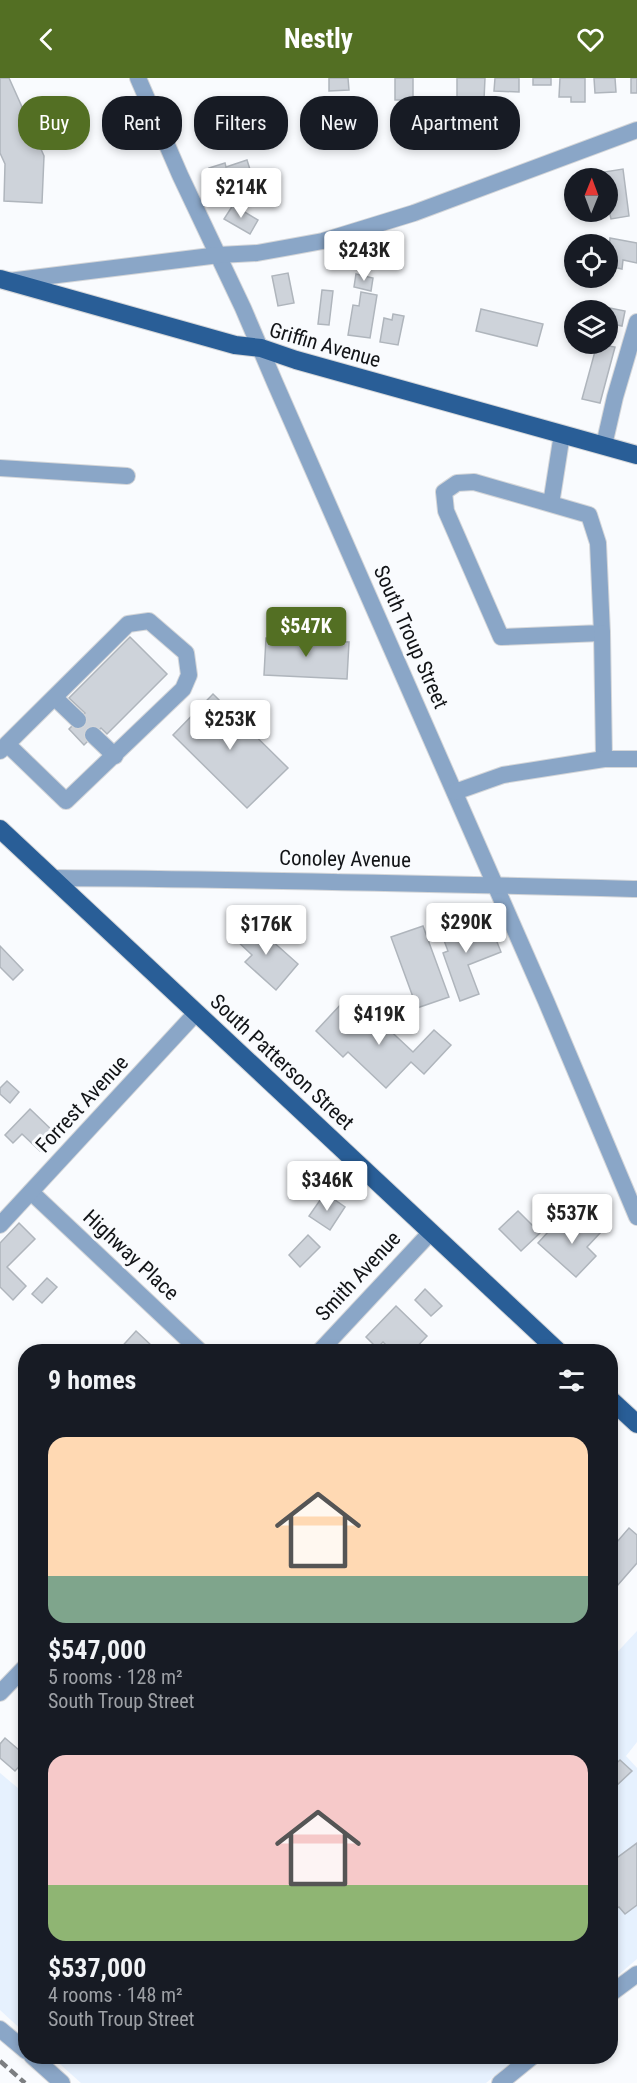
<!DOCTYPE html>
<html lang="en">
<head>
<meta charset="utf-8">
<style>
  body { margin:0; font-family:"Roboto Condensed",sans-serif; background:#242831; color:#f1f3f6; height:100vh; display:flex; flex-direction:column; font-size:22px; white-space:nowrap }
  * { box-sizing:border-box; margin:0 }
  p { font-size:20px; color:#9ea1a6 }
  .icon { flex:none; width:33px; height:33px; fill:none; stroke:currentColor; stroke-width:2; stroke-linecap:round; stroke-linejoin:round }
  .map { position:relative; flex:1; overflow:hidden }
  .side { position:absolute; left:18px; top:1266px; width:600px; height:720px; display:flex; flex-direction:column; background:#171b24; border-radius:24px; box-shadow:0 3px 9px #0003 }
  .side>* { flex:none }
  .top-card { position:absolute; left:18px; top:18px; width:602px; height:54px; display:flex; gap:12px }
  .needle { width:39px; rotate:1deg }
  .controls { position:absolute; left:564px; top:90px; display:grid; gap:12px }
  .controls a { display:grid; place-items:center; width:54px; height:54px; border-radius:50%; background:#171b24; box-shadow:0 3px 9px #0003; font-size:30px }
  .price { position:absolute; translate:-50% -51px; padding:0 14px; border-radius:6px; background:#fff; color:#222; font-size:20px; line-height:39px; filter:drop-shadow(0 2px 3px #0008) }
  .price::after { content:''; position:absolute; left:50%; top:36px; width:18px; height:14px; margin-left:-9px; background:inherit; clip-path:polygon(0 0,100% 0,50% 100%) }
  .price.on { background:#536f23; color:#fff }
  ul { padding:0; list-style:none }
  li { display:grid; align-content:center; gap:12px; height:318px; padding:0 30px }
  li span { display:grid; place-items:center; height:186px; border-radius:18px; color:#555 }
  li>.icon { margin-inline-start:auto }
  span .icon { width:108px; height:108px; fill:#fffc; stroke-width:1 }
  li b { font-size:26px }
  h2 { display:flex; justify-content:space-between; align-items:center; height:72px; padding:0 30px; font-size:26px }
  .chip { padding:0 21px; border-radius:24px; background:#171b24; box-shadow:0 3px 9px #0003; font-size:21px; line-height:54px }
  .chip.on { background:#536f23; color:#fff }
  header { display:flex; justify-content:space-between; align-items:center; height:78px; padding:0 30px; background:#536f23; color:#fff; font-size:27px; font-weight:700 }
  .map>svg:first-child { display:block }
  .built { fill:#e6f1fe }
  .building { fill:#ced3da; stroke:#afb5bc; stroke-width:1.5 }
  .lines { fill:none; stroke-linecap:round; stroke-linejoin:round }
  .minor-casing { stroke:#d4d6d9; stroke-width:18 }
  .major-casing { stroke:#d4d6d9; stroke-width:20 }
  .minor { stroke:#8aa6c7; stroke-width:16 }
  .major { stroke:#295e97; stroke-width:18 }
  .rail { stroke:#7c7e81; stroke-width:4.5; stroke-dasharray:9 4.5; stroke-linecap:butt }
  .labels { text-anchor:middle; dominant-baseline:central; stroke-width:6; stroke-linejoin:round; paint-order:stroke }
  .street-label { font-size:21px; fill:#121417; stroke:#f9fbfe }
</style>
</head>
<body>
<header><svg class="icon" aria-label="back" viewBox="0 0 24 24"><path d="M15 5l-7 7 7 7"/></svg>Nestly<svg class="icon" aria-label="heart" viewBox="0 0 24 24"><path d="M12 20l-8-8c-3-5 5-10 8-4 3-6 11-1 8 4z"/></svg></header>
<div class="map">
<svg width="637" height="2005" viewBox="0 0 637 2005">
  <rect width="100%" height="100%" fill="#f9fbfe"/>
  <!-- built -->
  <g class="built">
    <path d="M637,1553V1664L626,1678L637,1690V1881L611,1903L610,1582Z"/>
    <path d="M0,1695L25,1716V1955L0,1932Z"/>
    <path d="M52,1979H518L486,2005H81Z"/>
  </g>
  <!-- building -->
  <g class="building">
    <path d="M0,0H9L44,78L42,125L4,123L5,86L0,75Z"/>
    <path d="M329,0H348L349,12L329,13Z"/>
    <rect x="395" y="0" width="18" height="22"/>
    <path d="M457,0H485L484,22L457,21Z"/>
    <path d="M495,0H519V14L494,13Z"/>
    <rect x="533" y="0" width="18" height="7"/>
    <path d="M560,0H585V24H571V19H559Z"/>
    <path d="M594,0H615L616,14L595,15Z"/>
    <rect x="631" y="0" width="6" height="15"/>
    <path d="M247,82L254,104L217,116L209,90L225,85L226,89Z"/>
    <path d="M623,91L629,138L611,141L609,132H608V100H605L604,94Z"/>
    <path d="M233,127L258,142L250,156L224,141Z"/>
    <path d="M610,160L637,165V185L623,182L622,191L608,188Z"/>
    <path d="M288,195L294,225L278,228L272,198Z"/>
    <path d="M356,196L373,200L371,213L354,209Z"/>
    <path d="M322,212L333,213L329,247L318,246Z"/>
    <path d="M361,214L377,217L370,260L348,257L353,227L359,228Z"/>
    <path d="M600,228L625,233L622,248L608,245V232H599Z"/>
    <path d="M481,231L543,246L537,268L476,253Z"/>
    <path d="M393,236L404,238L398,267L380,264L384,240L392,242Z"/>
    <path d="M597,266L615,269L600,325L582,321Z"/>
    <path d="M285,556H295V562L349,564L347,601L264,597L266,560L285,561Z"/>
    <path d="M130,559L167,596L107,656L101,650L84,667L69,651L85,635L69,620Z"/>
    <path d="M213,616L288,690L247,730L173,657Z"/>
    <path d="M454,838L462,860L491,849L501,874L468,887L479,916L460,923L443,875L448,873L437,844Z"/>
    <path d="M251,844L298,886L276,912L245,884L252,877L235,861Z"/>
    <path d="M423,848L449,919L417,930L391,859Z"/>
    <path d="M0,868L23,892L13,902L0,889Z"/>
    <path d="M343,924L374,953L382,945L413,974L434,952L451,967L424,996L411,984L386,1010L348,974L343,979L316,953Z"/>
    <path d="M7,1003L19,1014L10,1025L0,1016V1010Z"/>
    <path d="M30,1031L56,1056L40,1073L22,1056L13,1065L5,1057Z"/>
    <path d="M325,1115L345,1129L330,1152L309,1138Z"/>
    <path d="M518,1133L540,1155L521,1173L499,1151Z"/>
    <path d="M583,1137L601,1154L587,1169L596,1178L576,1199L538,1165L558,1143L568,1153Z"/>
    <path d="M19,1145L35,1161L7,1189L26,1208L13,1222L0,1209V1165Z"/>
    <path d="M308,1157L320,1169L300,1189L289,1177Z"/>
    <path d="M47,1200L57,1209L42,1225L32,1216Z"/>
    <path d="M425,1211L442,1228L431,1238L415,1222Z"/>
    <path d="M396,1228L427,1258L412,1274H393L383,1264L377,1270L366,1259Z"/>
    <path d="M136,1253L152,1268L146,1274H117Z"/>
    <path d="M629,1450L637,1457V1485L610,1516V1472Z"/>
    <path d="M5,1660L26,1678V1681L15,1693L0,1680V1666Z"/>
    <path d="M620,1682L632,1693L615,1709L610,1705V1691Z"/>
    <path d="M637,1765V1827L625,1836L619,1829L610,1835V1785Z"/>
  </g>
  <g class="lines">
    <defs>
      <g id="minor">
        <path d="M138,0L180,97L243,230L275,305L546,923L637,1139"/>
        <path d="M9,203L219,177L257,175L323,163L414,135L637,52"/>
        <path d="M604,367L615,319L637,244"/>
        <path d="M0,390L127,398"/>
        <path d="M551,426L589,437L598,465L602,555L501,559L446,433L444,414L457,405L474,404L551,426L562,356"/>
        <path d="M602,555L604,681"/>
        <path d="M55,620L78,642"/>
        <path d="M93,657L115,678"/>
        <path d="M0,673L7,666L66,723L183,611L189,597L186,575L149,543L128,546L7,666"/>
        <path d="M455,714L503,697L604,681H637"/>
        <path d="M53,800C248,801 442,806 637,811"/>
        <path d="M31,1114L201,1274"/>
        <path d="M0,1147L196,935"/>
        <path d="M319,1274L431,1154"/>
        <path d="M0,1615L26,1588"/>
        <path d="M610,1916L637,1896"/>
        <path d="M0,1951L26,1973"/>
        <path d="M32,1978L62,2005"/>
        <path d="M500,2005L533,1978"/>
      </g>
      <g id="major">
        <path d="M0,201L235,267L261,270L296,282L637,377"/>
        <path d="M0,751L559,1274"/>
        <path d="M610,1321L637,1346"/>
      </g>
    </defs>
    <!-- minor casing -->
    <use href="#minor" class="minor-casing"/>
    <!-- major casing -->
    <use href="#major" class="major-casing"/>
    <!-- minor -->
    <use href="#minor" class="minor"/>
    <!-- major -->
    <use href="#major" class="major"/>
    <!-- rail -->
    <path class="rail" d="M0,1983L25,2005"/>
  </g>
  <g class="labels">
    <!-- street labels -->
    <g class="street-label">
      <text transform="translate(325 267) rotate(16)">Griffin Avenue</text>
      <text transform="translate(411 559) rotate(66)">South Troup Street</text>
      <text transform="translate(345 781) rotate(1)">Conoley Avenue</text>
      <text transform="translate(282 984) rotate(43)">South Patterson Street</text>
      <text transform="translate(82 1026) rotate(-47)">Forrest Avenue</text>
      <text transform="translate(131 1177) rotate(43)">Highway Place</text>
      <text transform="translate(358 1198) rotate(-47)">Smith Avenue</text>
    </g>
  </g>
</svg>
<div class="controls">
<a><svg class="needle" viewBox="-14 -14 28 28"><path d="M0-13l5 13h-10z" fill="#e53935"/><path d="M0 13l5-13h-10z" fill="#9ea1a6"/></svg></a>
<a><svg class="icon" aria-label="locate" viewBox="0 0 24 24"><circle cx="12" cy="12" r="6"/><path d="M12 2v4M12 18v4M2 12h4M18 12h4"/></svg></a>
<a><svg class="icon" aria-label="layers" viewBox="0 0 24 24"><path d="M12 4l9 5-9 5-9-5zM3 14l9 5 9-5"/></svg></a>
</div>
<b class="price" style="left:241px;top:141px">$214K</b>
<b class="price" style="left:364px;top:204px">$243K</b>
<b class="price on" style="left:306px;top:580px">$547K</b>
<b class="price" style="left:230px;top:673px">$253K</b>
<b class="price" style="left:466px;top:876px">$290K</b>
<b class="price" style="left:266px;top:878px">$176K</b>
<b class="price" style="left:379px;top:968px">$419K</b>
<b class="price" style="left:327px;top:1134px">$346K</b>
<b class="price" style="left:572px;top:1167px">$537K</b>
<div class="top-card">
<a class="chip on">Buy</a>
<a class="chip">Rent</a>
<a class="chip">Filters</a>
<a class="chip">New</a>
<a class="chip">Apartment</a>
</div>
<section class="side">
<h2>9 homes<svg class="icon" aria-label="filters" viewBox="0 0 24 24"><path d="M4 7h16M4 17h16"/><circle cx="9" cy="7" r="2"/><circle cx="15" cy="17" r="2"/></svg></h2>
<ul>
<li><span style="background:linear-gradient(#ffd9b3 75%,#7fa58c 0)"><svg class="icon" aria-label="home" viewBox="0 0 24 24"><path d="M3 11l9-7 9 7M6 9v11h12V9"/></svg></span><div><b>$547,000</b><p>5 rooms · 128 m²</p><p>South Troup Street</p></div></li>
<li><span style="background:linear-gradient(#f6c9c9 70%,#8fb573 0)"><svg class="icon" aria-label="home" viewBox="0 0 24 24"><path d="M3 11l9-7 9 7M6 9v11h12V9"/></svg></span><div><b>$537,000</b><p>4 rooms · 148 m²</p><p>South Troup Street</p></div></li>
</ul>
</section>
</div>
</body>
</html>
